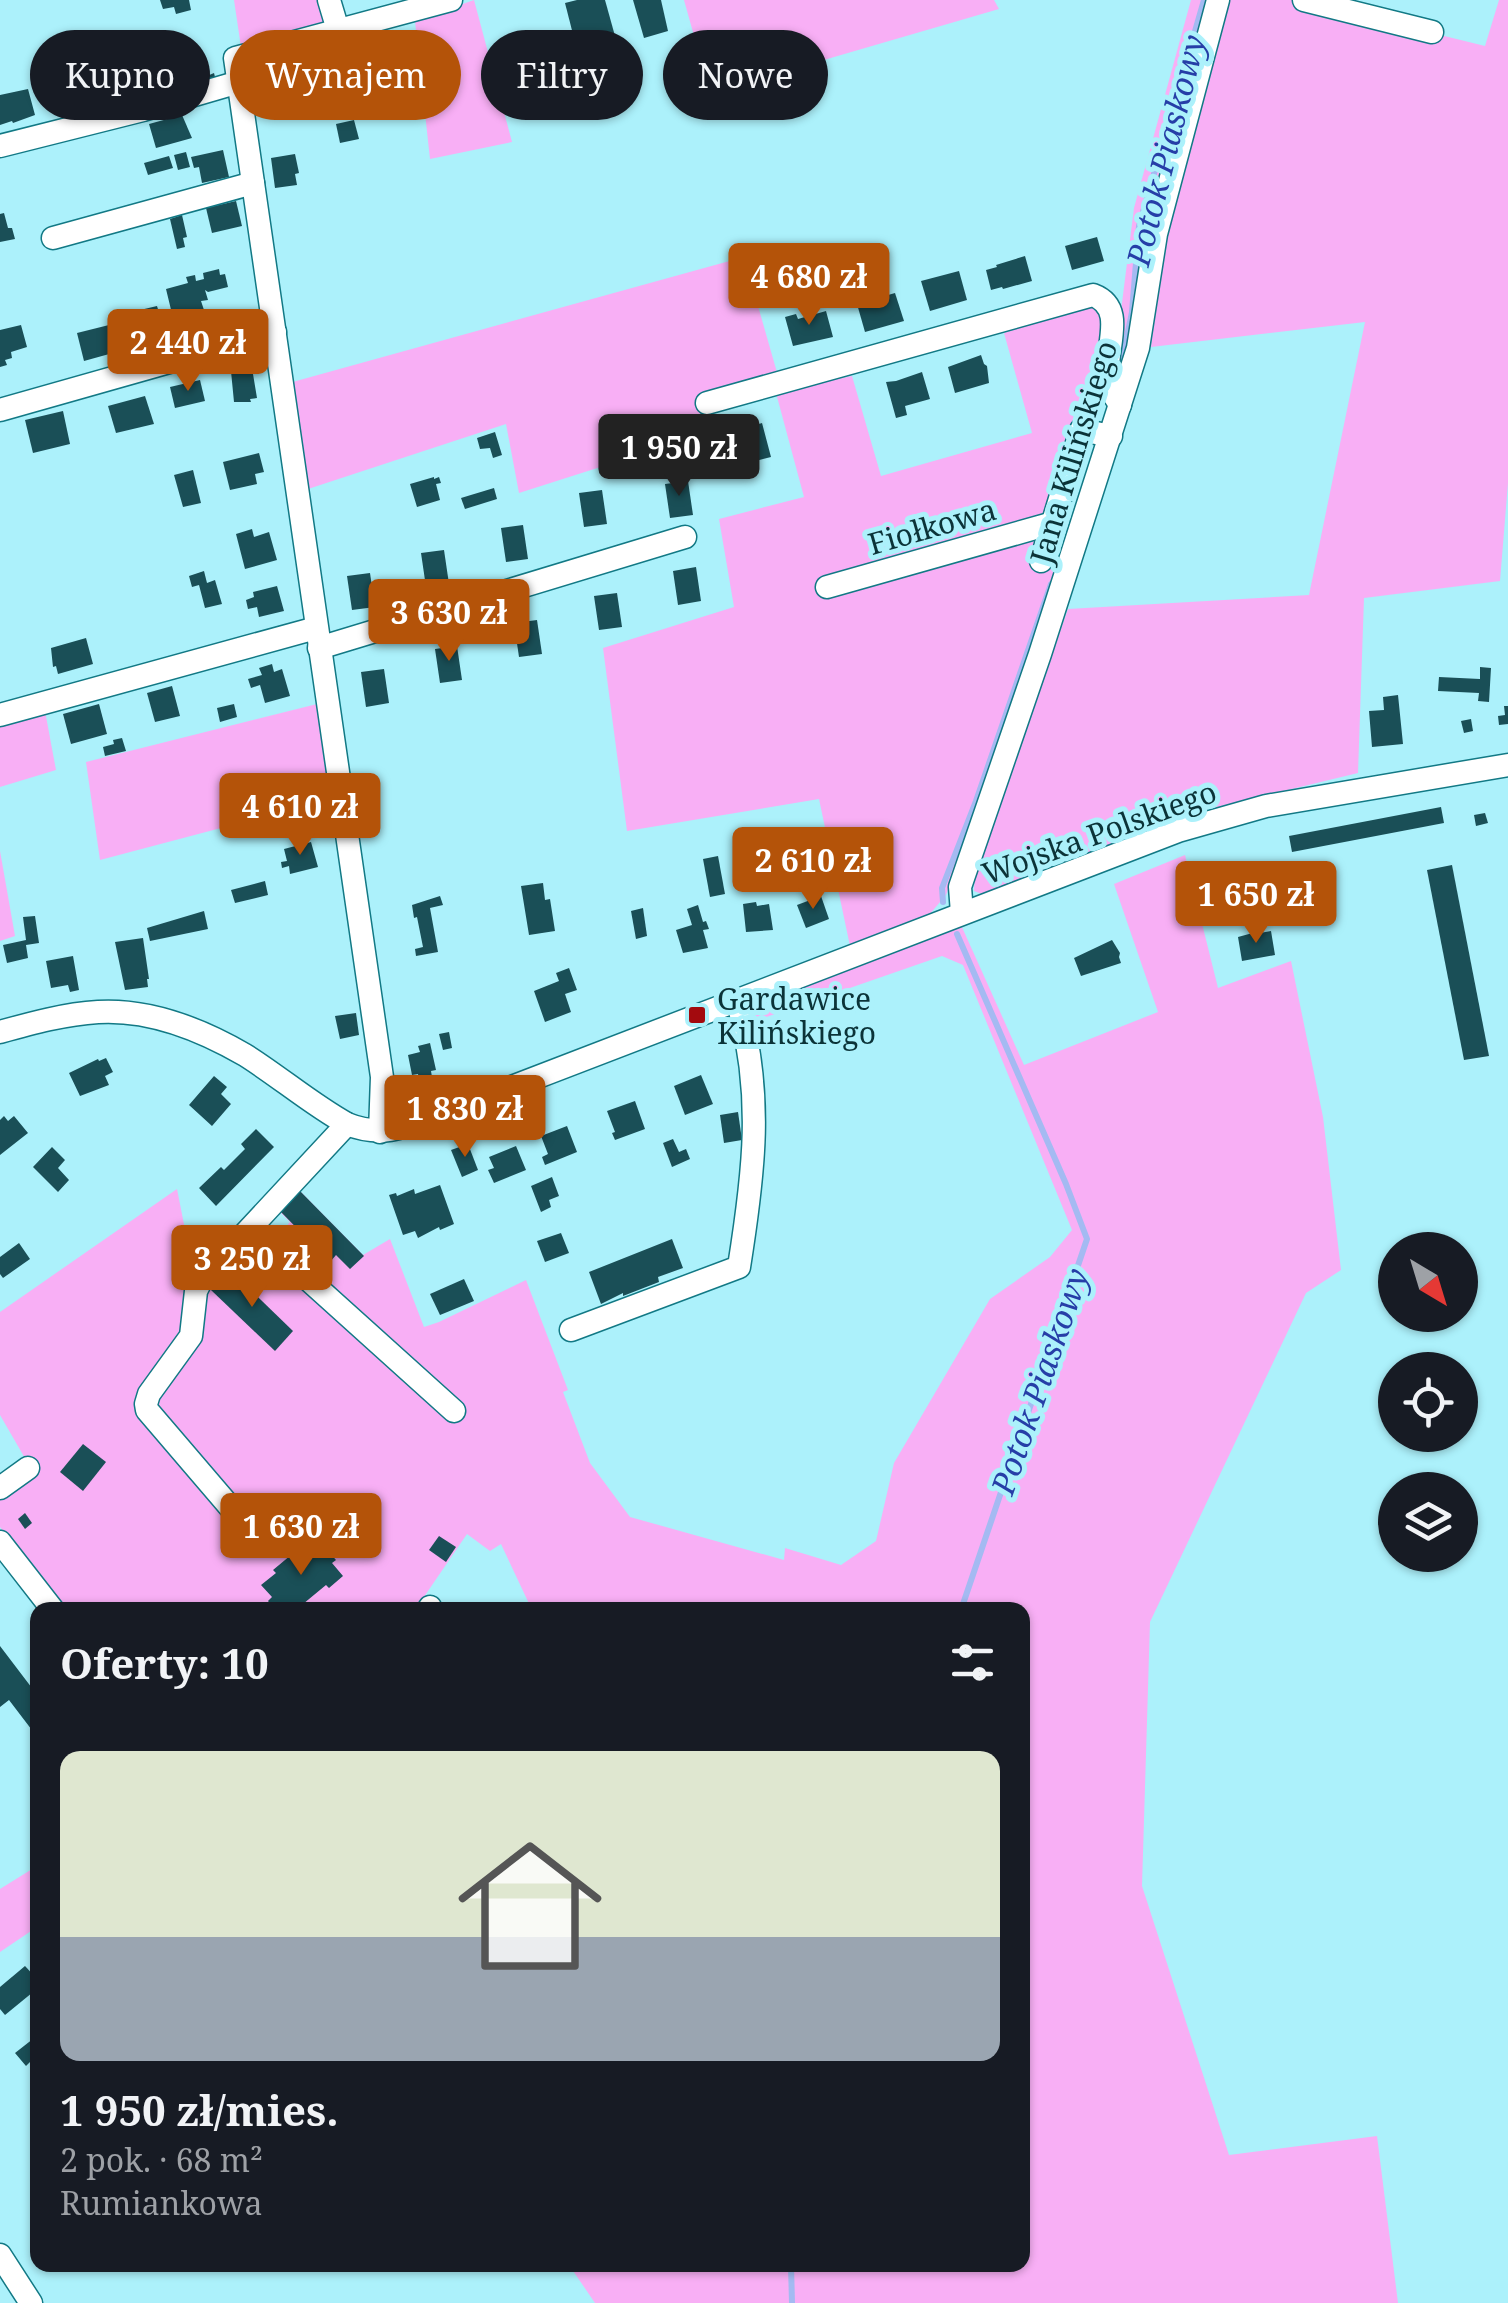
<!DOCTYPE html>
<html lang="pl">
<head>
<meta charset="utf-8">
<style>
  body { margin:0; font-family:"Noto Serif",serif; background:#242831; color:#f1f3f6; height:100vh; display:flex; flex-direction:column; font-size:38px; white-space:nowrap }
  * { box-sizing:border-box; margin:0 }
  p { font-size:32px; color:#9ea1a6 }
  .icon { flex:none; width:55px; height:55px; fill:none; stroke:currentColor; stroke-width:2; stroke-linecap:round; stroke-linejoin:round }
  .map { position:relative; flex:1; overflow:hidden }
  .sheet { position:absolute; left:30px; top:1602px; width:1000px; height:670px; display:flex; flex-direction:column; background:#171b24; border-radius:20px; box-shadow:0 2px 8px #0004 }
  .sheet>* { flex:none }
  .banner { position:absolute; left:30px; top:30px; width:1000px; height:90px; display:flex; gap:20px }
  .needle { width:65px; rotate:142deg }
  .controls { position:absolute; left:1378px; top:1232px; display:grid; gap:20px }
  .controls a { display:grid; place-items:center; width:100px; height:100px; border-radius:50%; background:#171b24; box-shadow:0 2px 8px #0004; font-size:50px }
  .price { position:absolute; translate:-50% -85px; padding:0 22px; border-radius:10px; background:#b45309; color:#fff; font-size:32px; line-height:65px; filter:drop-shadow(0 2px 5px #0008) }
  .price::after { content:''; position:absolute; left:50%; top:60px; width:30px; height:22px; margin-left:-15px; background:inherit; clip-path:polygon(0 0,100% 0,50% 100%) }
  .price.active { background:#222; color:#fff }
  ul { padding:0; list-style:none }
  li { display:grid; align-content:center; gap:20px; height:530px; padding:0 30px }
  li+li { border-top:2px solid #363941 }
  li span { display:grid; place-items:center; height:310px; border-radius:20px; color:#555 }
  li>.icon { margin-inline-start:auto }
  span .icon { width:180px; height:180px; fill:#fffc; stroke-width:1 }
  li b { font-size:42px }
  h2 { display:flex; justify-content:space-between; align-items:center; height:120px; padding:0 30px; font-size:42px }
  .pill { padding:0 35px; border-radius:45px; background:#171b24; box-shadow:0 2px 8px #0004; font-size:35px; line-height:90px }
  .pill.active { background:#b45309; color:#fff }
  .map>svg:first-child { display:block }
  .green { fill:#f8aff5 }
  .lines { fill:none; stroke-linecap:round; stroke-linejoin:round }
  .stream { stroke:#a4baf2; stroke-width:6 }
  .building { fill:#1a4f57 }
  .minor-casing { stroke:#127985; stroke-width:25 }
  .minor { stroke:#fff; stroke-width:22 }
  .poi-dot { fill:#a30a0e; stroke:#acf1fb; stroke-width:4 }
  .labels { text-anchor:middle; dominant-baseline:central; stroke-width:10; stroke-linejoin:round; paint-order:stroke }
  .street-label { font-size:30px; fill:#0b3338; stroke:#acf1fb }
  .poi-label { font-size:30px; fill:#0b3338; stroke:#acf1fb; text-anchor:start }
  .water-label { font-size:32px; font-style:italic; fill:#263ea7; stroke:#acf1fb }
</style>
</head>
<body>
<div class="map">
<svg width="1508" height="2303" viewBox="0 0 1508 2303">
  <rect width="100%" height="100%" fill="#acf1fb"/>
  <!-- green -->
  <g class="green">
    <path d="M234,0H318L324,23L241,47Z"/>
    <path d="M474,0L512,142L430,159L415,21Z"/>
    <path d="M684,0H994L999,9L710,93Z"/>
    <path d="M1191,0H1215L1125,369L1114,366L1134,208Z"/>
    <path d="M1228,0H1298L1485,46L1499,0H1508V483L1500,581L1364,598L1358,773L1204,810L982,894L974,891L975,872L1068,609L1309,595L1365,322L1151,347L1165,231Z"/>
    <path d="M744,257L778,376L777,392L852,376L881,476L1032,433L1004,333L1089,305L1101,310L1105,332L1092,420H1075L1037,537L1034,565L1060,571L1033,656L946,895L929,915L850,946L819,799L627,831L603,648L734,607L719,519L804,497L776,393L704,413L707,433L519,493L506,424L305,490L289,383Z"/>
    <path d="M317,704L330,799L100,860L86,762Z"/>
    <path d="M45,711L56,770L0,787V722Z"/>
    <path d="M0,851L15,936L0,941Z"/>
    <path d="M1185,855L1218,988L1291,961L1323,1117L1341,1270L1306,1293L1150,1622L1142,1886L1229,2155L1377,2136L1398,2303H595L569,2265H1022V1610H532L501,1544L490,1551L467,1534L415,1610H64L0,1527V1478L26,1460L0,1415V1312L177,1189L193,1270L228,1235L259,1258L290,1222L278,1210L299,1190L363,1255L390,1239L424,1327L439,1322L526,1280L568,1390L563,1392L590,1463L630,1517L784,1560L785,1548L841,1565L876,1541L894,1463L990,1299L1050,1257L1072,1230L963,965L942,956L752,1022L760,1005L961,925L1024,1065L1158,1012L1114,884Z"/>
    <path d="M37,1866V1927L0,1952V1889Z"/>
  </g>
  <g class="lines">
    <!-- stream -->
    <g class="stream">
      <path d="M1122,361L1132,312L1139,226L1204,0"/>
      <path d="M943,902L942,888L976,801L1051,584"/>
      <path d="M957,934L1066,1184L1087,1239L961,1610"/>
      <path d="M791,2265L792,2303"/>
    </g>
  </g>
  <!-- building -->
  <g class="building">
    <path d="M160,0H189L191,10L176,14L174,7L163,9Z"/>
    <path d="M577,0H605L615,36L576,46L565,3Z"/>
    <path d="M633,0H661L668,31L644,38Z"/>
    <path d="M165,45L168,58L135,66L132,54Z"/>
    <path d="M120,50L125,71L110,75L105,54Z"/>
    <path d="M203,57L207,76L214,73L216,81L185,88L179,63Z"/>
    <path d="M368,61L373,80L368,82L371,93L339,101L336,92L325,95L317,67L337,62L343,68L350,64L351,66Z"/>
    <path d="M28,89L35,115L13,123L12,121L0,125V95Z"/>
    <path d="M182,115L192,138L156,148L149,124Z"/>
    <path d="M354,120L359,139L340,143L336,124Z"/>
    <path d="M223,150L229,177L202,183L199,167L194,168L191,157Z"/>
    <path d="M186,152L190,167L178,170L174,155Z"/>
    <path d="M295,154L299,173L295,174L297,185L275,188L271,158Z"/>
    <path d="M169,156L173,168L148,175L144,163Z"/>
    <path d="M236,201L242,226L212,233L206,208Z"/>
    <path d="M4,213L8,228H12L15,239L0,242V214Z"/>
    <path d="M182,215L187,237L183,238L185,247L177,249L170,219Z"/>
    <path d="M1097,237L1104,261L1072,270L1065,246Z"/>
    <path d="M1025,256L1032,281L1003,289L1002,287L991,290L986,270L997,267L996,265Z"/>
    <path d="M219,269L220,275L225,274L228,287L208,292L205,290L208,300L201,301L204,310L173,318L166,289L188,283L186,277L195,275L196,281L204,279L203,273Z"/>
    <path d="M959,271L967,300L930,311L921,281Z"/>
    <path d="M895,293L904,321L865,332L857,304Z"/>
    <path d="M157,306L163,326L155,328L159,340L145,344L136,311Z"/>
    <path d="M826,311L833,337L793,346L785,317L796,314L798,319Z"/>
    <path d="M113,324L120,351L84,361L77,333Z"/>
    <path d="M21,325L27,347L11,352L12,358L5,360L7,365L0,367V330Z"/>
    <path d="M981,355L984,364L987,366L989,383L955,393L948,367Z"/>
    <path d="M248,358L249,368H252L257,398L250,399L251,402H234L230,361Z"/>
    <path d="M922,372L930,399L905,406L907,415L896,418L886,382L896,381Z"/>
    <path d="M200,380L205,401L175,408L170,387Z"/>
    <path d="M145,396L154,424L116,433L108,406Z"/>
    <path d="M63,411L70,444L33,453L25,420Z"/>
    <path d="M762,423L771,457L748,463L746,456L729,460L724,442L741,437L739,430L746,428L747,431L756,429V425Z"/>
    <path d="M495,432L502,455L493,458L490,448L480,449L477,438Z"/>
    <path d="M259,453L264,472L255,474L257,484L230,490L223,462Z"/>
    <path d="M193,470L201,503L183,507L174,475Z"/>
    <path d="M434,477V479L439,477L441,483L436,484L440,500L417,507L410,484Z"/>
    <path d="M688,481L693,515L670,518L665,484Z"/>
    <path d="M494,488L497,499L465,509L461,498Z"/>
    <path d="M602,490L607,524L584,527L579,493Z"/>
    <path d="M523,525L528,559L506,562L501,528Z"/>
    <path d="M252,529L254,537L269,532L277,560L245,569L236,534Z"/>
    <path d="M444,550L449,584L426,587L421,553Z"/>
    <path d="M696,567L701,601L678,605L673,571Z"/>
    <path d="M204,571L207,583L215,580L222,604L205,608L199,585L192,587L189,576Z"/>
    <path d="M370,573L375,607L352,610L347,576Z"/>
    <path d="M277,586L284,611L259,617L257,607L248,609L246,600L254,597L253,592Z"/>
    <path d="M617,593L622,627L599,630L594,596Z"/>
    <path d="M537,620L542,654L519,657L514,623Z"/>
    <path d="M86,638L93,664L58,674L56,666L53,667L51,648Z"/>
    <path d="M457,646L462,680L440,683L435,649Z"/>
    <path d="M272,664L274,672L282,669L290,696L265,703L260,685L251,688L248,679L262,675L259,668Z"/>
    <path d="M1480,667L1491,668L1489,702L1478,701L1479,693L1438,691L1439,677L1480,679Z"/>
    <path d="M384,669L389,703L366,707L361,672Z"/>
    <path d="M172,686L180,716L155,722L147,693Z"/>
    <path d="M1398,695L1403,744L1372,747L1369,711L1384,710L1383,697Z"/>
    <path d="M99,704L107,734L71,744L63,714Z"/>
    <path d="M234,704L237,717L220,722L217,708Z"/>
    <path d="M1504,706H1508V724L1499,725L1498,716L1505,715Z"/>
    <path d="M1471,719L1473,731L1464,733L1461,721Z"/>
    <path d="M122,738L126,751L105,756L103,747L114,744L113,740Z"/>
    <path d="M1441,807L1444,823L1292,852L1289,836Z"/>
    <path d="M1485,813L1488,823L1476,826L1474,815Z"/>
    <path d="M311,842L318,867L290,874L289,866L282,868L281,862L287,861L284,849Z"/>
    <path d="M718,856L725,894L710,897L703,859Z"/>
    <path d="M786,859L790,887L779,888L775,861Z"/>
    <path d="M1452,865L1489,1056L1464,1060L1427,870Z"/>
    <path d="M1243,873L1248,901L1214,907L1209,879Z"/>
    <path d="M265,881L268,895L235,903L231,890Z"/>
    <path d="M543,883L545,900L550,899L555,931L529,935L521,886Z"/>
    <path d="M440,896L443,905L430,908L438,952L416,956L415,949L423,947L417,917L414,918L412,905Z"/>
    <path d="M821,896L829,919L806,928L797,905Z"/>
    <path d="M756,902L757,906L769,904L773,930L746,932L743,904Z"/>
    <path d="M698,905L703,922L706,921L709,929L703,930L708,948L683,953L676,930L692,925L687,909Z"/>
    <path d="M643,908L647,936L636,939L631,911Z"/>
    <path d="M204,911L208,929L150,941L147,928Z"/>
    <path d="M35,916L39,943L26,945L28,958L7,963L3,945L26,940L23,917Z"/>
    <path d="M1260,931V933L1271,931L1275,955L1242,961L1238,937Z"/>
    <path d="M143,938L149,979H147L148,987L125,990L115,942Z"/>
    <path d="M1112,940L1120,953L1119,957L1121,963L1081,976L1074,958Z"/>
    <path d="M73,956L79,990L70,992L68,985L51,988L46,961Z"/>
    <path d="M569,968L577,990L565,994L571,1012L545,1022L534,991L559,981L556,973Z"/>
    <path d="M356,1013L359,1035L340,1039L335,1016Z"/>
    <path d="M449,1032L452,1048L443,1050L439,1034Z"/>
    <path d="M430,1043L436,1070L431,1071L432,1077L419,1080L418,1074L412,1075L408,1055L420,1052L418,1046Z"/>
    <path d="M106,1058L113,1072L105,1076L109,1085L80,1096L69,1073L98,1059L99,1061Z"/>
    <path d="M701,1075L713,1104L685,1115L674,1086Z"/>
    <path d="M214,1076L227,1087L221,1094L231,1104L212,1126L189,1105Z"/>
    <path d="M635,1101L645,1129L615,1140L612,1133L615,1132L607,1111Z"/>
    <path d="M738,1112L742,1140L724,1143L720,1115Z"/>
    <path d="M4,1116L8,1121L14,1116L28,1133L0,1155V1120Z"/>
    <path d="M567,1126L577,1152L545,1165L542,1157L548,1154L541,1136Z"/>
    <path d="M256,1129L274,1147L216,1206L199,1188L221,1167L224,1170L245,1149L241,1144Z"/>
    <path d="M673,1139L679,1152L686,1149L690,1159L672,1167L663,1143Z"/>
    <path d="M468,1144L478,1170L462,1177L451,1150Z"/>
    <path d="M516,1146L526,1170L494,1183L488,1170L494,1168L489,1157Z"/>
    <path d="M52,1147L65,1160L58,1168L69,1180L58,1192L33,1167Z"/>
    <path d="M552,1177L559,1196L549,1200L551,1207L541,1212L531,1186Z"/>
    <path d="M440,1185L454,1224L440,1230L439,1227L418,1238L415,1231L403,1235L389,1195L396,1193L397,1196L414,1189L415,1194Z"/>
    <path d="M299,1190L364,1256L350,1269L336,1255L330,1262L279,1210Z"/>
    <path d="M561,1233L569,1253L545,1262L537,1241Z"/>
    <path d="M672,1239L683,1268L658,1277L659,1282L623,1296V1293L601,1304L589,1272Z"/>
    <path d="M19,1243L30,1259L3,1278L0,1274V1257Z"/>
    <path d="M230,1270L293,1331L275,1351L211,1290Z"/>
    <path d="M464,1279L474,1301L440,1315L430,1294Z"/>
    <path d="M83,1444L106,1462L83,1491L60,1472Z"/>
    <path d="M25,1513L32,1523L25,1529L18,1519Z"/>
    <path d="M439,1536L456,1547L446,1562L429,1550Z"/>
    <path d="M314,1541L324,1553L327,1550L336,1560L332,1563L343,1576L329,1588L326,1585L303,1604L306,1608L303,1610H282L280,1607L275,1610L268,1601L272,1597L261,1585L276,1573L273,1570L297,1550L300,1553Z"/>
    <path d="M0,1646L38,1696V1738L9,1700L0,1707Z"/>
    <path d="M25,1966L38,1980V1988L5,2015L0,2009V1987Z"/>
    <path d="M38,2035V2071L30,2062L26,2066L15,2053Z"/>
  </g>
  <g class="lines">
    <defs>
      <g id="minor">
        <path d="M329,0L338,30"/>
        <path d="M1304,0L1432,32"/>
        <path d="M0,146L143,110L239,82"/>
        <path d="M53,238L253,183"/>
        <path d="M707,403L1093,295C1130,309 1101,354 1109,384C1110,391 1117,399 1120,405"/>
        <path d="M0,410L275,332"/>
        <path d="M1041,561L1081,430L1111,436"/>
        <path d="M827,587L1053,523"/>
        <path d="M319,648L685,537"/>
        <path d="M0,715L316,628"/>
        <path d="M962,913L960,887L1040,654L1138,348L1156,234L1218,0"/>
        <path d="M0,1032C32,1023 65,1014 98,1012C149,1009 202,1030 245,1055C280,1077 311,1104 347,1124C382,1138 406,1127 439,1115L1178,831L1266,806L1508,765"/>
        <path d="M380,1132L382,1077L235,58L451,0"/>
        <path d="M251,1228L454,1411"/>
        <path d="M571,1330L739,1267C754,1173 764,1093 737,1000"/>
        <path d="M0,1488L28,1468"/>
        <path d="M230,1507L147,1410L146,1404L149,1394L191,1336L196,1291L201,1281L347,1124"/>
        <path d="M0,1542L53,1610"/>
        <path d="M428,1610L430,1607"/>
        <path d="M0,2255L31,2303"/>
      </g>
    </defs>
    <!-- minor casing -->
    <use href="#minor" class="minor-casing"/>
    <!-- minor -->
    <use href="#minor" class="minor"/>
  </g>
  <!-- markers -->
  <rect class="poi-dot" x="687" y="1005" width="20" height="20" rx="5"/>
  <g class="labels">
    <!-- street labels -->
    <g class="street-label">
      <text transform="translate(1073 452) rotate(-73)">Jana Kilińskiego</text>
      <text transform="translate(932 526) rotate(-16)">Fiołkowa</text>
      <text transform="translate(1099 832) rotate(-20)">Wojska Polskiego</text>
    </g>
    <!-- poi labels -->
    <g class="poi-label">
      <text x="717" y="998">Gardawice<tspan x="717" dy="34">Kilińskiego</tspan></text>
    </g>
    <!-- water labels -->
    <g class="water-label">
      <text transform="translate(1165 150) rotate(-76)">Potok Piaskowy</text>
      <text transform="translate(1039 1381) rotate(-71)">Potok Piaskowy</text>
    </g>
  </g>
</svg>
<div class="controls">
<a><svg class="needle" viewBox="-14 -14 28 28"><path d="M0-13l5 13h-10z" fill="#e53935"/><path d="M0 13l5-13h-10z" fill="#9ea1a6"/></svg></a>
<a><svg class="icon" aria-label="locate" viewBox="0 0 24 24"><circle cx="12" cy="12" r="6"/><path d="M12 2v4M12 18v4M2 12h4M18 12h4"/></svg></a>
<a><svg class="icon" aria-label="layers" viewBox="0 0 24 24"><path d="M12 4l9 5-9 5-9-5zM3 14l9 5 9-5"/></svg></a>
</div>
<b class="price" style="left:809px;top:328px">4 680 zł</b>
<b class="price" style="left:188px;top:394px">2 440 zł</b>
<b class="price active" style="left:679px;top:499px">1 950 zł</b>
<b class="price" style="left:449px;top:664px">3 630 zł</b>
<b class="price" style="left:300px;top:858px">4 610 zł</b>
<b class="price" style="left:813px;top:912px">2 610 zł</b>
<b class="price" style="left:1256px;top:946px">1 650 zł</b>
<b class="price" style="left:465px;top:1160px">1 830 zł</b>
<b class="price" style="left:252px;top:1310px">3 250 zł</b>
<b class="price" style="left:301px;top:1578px">1 630 zł</b>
<div class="banner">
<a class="pill">Kupno</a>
<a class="pill active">Wynajem</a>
<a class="pill">Filtry</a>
<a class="pill">Nowe</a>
</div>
<section class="sheet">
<h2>Oferty: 10<svg class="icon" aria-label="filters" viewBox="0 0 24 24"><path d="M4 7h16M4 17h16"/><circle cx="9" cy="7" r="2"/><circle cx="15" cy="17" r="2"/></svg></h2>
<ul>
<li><span style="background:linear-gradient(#dfe7d0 60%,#9aa5b1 0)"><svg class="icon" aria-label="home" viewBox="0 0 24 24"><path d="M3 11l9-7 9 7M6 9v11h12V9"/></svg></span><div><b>1 950 zł/mies.</b><p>2 pok. · 68 m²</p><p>Rumiankowa</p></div></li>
</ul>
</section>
</div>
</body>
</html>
